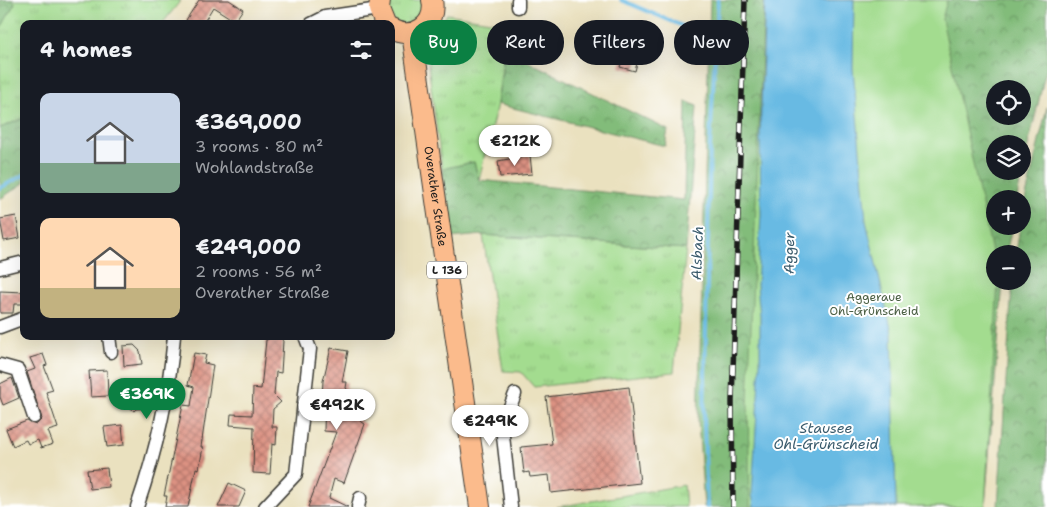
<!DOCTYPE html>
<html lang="en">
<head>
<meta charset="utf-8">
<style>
  body { margin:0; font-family:"Shantell Sans",sans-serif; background:#242831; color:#f1f3f6; height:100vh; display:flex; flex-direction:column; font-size:19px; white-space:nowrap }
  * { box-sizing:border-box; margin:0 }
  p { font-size:16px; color:#9ea1a6 }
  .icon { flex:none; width:28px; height:28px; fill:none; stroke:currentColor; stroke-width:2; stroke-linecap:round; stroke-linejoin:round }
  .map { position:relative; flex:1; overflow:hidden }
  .details { position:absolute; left:20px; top:20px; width:375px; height:320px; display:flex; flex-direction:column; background:#171b24; border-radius:10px; box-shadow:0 5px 20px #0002 }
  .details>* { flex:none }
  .hud { position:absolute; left:410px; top:20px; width:475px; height:45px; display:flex; gap:10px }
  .buttons { position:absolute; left:986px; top:80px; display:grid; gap:10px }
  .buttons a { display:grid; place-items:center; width:45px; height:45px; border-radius:50%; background:#171b24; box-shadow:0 5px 20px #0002; font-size:25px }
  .price { position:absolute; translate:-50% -42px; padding:0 11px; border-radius:18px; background:#fff; color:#222; font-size:16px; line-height:32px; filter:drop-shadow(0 1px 2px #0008) }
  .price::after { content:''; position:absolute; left:50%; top:30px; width:15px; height:11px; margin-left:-8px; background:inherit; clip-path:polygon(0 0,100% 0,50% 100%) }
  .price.selected { background:#0b8043; color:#fff }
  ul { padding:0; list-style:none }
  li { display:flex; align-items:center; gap:15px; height:125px; padding:0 20px }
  li span { display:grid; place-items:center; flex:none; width:140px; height:100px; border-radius:10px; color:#555 }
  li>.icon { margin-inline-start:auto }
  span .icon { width:60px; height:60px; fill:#fffc; stroke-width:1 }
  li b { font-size:21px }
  h2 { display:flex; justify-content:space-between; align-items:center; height:60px; padding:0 20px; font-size:21px }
  .pill { padding:0 18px; border-radius:22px; background:#171b24; box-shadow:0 5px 20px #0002; font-size:18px; line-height:45px }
  .pill.selected { background:#0b8043; color:#fff }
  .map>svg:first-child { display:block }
  .grass { fill:url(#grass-tufts); stroke:#607c56 }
  .forest { fill:url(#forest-crowns); stroke:#4f6c4b; fill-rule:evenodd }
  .park { fill:#a3dc8f; stroke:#607c56 }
  .water { fill:#67bae3; stroke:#426b80 }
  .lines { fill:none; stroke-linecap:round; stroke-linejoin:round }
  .stream { stroke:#67bae3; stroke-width:4 }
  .building { fill:url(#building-cross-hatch) }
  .street-casing { stroke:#3b3a34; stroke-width:15 }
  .primary-casing { stroke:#3b3a34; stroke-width:22 }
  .street { stroke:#fff; stroke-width:12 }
  .primary { stroke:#fbbb8c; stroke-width:20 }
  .rail-casing { stroke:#1c1c1c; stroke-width:5.5 }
  .rail { stroke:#fff; stroke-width:4; stroke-dasharray:11; stroke-linecap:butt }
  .labels { text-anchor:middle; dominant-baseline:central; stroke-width:4; stroke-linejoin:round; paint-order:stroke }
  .shield { fill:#fff; stroke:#606060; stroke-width:1 }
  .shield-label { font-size:11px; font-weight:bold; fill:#1c1c1c }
  .street-label { font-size:12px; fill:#1c1c1c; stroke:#fff }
  .park-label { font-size:12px; fill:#4b5f44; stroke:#fff }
  .water-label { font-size:14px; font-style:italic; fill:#3a5b6c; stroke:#fff }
</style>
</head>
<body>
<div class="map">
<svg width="1047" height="507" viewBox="0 0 1047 507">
  <defs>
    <pattern id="grass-tufts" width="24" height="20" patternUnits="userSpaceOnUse" patternTransform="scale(1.25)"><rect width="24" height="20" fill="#a3dc8f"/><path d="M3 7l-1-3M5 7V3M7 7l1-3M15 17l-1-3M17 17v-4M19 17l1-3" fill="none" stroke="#8cbc7b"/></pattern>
    <pattern id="forest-crowns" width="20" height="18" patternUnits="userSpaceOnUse" patternTransform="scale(1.25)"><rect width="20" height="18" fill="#82bc7a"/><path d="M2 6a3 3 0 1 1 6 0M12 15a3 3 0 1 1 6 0" fill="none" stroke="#6a9863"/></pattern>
    <pattern id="building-cross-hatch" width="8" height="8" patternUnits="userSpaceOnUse" patternTransform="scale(1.25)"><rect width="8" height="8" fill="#dc9282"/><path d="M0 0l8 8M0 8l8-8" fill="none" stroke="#b2766a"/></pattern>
  </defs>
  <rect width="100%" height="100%" fill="#fff"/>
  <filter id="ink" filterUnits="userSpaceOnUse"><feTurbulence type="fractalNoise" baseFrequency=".02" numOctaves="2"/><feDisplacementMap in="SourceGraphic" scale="10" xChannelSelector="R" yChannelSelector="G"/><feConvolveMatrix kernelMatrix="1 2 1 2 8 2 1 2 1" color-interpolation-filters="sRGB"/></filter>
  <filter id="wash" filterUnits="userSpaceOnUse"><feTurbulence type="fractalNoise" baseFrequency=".0096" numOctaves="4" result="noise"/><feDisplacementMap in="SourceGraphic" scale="20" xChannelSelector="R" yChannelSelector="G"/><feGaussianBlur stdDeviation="1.12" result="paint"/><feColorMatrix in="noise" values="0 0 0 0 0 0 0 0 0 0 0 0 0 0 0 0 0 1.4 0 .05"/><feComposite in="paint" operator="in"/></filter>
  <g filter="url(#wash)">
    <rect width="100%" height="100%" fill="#eae1bf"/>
    <!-- grass -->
    <g class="grass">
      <path d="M0,0H181L162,24H24V118L0,128Z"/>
      <path d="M389,0H424V12L412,25L395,22L388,12Z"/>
      <path d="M447,14L508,24L497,104L479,180L474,162L442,169L428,64L431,40Z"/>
      <path d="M483,235L686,249L674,372L534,387L521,372L503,371Z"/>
      <path d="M684,485L686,507H557Z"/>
    </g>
    <!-- forest -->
    <g class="forest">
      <path d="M0,0H13L15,3L0,30Z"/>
      <path d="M710,0H765L754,507H704L698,421Z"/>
      <path d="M877,0H1047V66L1022,171V144H995V171H1022L1017,199H995V226H1012L1006,254H995V281H1003L985,507H917ZM995,89H1022V116H995Z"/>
      <path d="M505,50L668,130L665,146L497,104Z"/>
      <path d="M686,101L697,106L686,249L483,235L450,238L442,169L474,162L479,180L684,200Z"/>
      <path d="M1047,107V507H998L1012,286V281H1022V254H1016L1020,226H1022L1023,209Z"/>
      <path d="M24,118V183L0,199V128Z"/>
    </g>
    <!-- park -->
    <path class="park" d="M764,0H947L942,19L995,266V281H998L985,507H750L748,404Z"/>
    <!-- water -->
    <path class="water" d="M765,0H854L853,68L866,221L892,333L896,507H754L752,494L760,363V315L757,285L761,215L760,135Z"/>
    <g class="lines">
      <!-- stream -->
      <g class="stream">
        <path d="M621,0L699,33"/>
        <path d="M0,188L24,175"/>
        <path d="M707,507L704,424L706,326L710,145L718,0"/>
      </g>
    </g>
    <g id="blocks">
      <!-- building -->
      <g class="building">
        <path d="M199,0H229L243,9L235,21L213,7L204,22L200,21L199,24H193L186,20Z"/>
        <path d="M536,31L552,32L551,46L537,45Z"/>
        <path d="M626,44L641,48L635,71L620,67Z"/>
        <path d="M530,155L532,174L500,177L498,161Z"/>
        <path d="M16,216L20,238L4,241L0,219Z"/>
        <path d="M0,291L24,292V304H14L13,313H0Z"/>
        <path d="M274,336H281L283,341L281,373L276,372L274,395L281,402L273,409L272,427H277L276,445L272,444L270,474L253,473L254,427L230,425L231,414L252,415L253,388L261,389L266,340Z"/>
        <path d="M134,345L140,351L142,364L124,366L123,346Z"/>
        <path d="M331,348L348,351L342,382H347L346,388L351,394L331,410L360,411L359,420L365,424L344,483L334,479L329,498L348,507H308L336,432L324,431L325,399L322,398L323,381Z"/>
        <path d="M194,353L206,355L204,363L213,365L201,447H203L199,469L196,468L188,507H165L167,496H164L183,405L191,406L194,387L188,385Z"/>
        <path d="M43,354L47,365L44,366L53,390L46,392L58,428L48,431L53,444L41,448L38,440L28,444L26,440L13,446L6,429L27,421L36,425L42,419L27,372L35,369L30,358Z"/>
        <path d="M107,370L108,396L91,397L89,371Z"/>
        <path d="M12,378L19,398L3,405L0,397V384Z"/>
        <path d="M145,384L146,408L136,409L134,411L123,401L122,386Z"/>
        <path d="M629,387L640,483L551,493L549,475L530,477L529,472L524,473L521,447L552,444L546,397Z"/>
        <path d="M122,425L124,445L107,447L104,427Z"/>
        <path d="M107,468L109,487L90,489L87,470Z"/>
        <path d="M229,483L246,491L239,507H218Z"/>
      </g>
    </g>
  </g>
  <g filter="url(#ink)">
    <use href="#blocks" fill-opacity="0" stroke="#3b3a34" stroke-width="1"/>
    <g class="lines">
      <defs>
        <g id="street">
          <path d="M518,7V0"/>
          <path d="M311,24L325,17L379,9"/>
          <path d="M0,268L24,262"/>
          <path d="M0,327L24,318"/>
          <path d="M109,336L111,352"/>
          <path d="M0,365L18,370L34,417"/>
          <path d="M137,507C156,452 169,395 174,336"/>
          <path d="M265,507L296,474L310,349L305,336"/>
          <path d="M358,507L360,498"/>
          <path d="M511,507L502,427L515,394"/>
        </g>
        <g id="primary">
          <path d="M380,0L379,9L385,24"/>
          <path d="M391,29C413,41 437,25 432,0"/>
          <path id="s1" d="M412,33L480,507"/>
        </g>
      </defs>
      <!-- street casing -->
      <use href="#street" class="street-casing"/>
      <!-- primary casing -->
      <use href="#primary" class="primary-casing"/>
      <!-- street -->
      <use href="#street" class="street"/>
      <!-- primary -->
      <use href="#primary" class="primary"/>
      <defs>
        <path id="rail" d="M733,507L732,401L745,0"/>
      </defs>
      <!-- rail casing -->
      <use href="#rail" class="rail-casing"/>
      <!-- rail -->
      <use href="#rail" class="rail"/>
    </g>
  </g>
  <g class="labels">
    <!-- shield labels -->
    <rect class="shield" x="427" y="261.5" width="40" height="17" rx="4"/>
    <g class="shield-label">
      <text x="447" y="270">L 136</text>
    </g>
    <!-- street labels -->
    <g class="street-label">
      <text stroke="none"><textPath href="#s1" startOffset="165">Overather Straße</textPath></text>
    </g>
    <!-- park labels -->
    <g class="park-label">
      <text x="874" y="297">Aggeraue<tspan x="874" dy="14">Ohl-Grünscheid</tspan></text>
    </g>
    <!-- water labels -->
    <g class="water-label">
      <text transform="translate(697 253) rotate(-88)">Alsbach</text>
      <text transform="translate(789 253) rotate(-89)">Agger</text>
      <text x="826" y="428">Stausee<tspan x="826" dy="16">Ohl-Grünscheid</tspan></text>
    </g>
  </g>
</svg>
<div class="buttons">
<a><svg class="icon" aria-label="locate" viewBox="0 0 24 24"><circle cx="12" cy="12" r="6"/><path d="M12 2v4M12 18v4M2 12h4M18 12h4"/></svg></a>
<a><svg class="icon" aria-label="layers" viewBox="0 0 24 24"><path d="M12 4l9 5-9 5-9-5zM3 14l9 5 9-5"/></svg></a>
<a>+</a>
<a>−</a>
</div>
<b class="price" style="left:515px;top:167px">€212K</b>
<b class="price selected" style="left:147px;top:420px">€369K</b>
<b class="price" style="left:337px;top:431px">€492K</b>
<b class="price" style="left:490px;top:447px">€249K</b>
<div class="hud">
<a class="pill selected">Buy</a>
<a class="pill">Rent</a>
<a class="pill">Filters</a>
<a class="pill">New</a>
</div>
<section class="details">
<h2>4 homes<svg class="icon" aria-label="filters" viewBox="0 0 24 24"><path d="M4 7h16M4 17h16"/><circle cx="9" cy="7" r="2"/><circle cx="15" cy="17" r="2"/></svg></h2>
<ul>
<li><span style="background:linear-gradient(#c9d6e8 70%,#7fa58c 0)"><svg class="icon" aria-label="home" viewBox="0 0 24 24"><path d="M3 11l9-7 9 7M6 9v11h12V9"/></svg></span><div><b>€369,000</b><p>3 rooms · 80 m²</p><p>Wohlandstraße</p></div></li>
<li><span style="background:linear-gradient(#ffd9b3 70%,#c2b280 0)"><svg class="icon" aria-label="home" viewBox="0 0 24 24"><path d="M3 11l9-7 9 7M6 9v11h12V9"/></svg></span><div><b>€249,000</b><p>2 rooms · 56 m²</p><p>Overather Straße</p></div></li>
</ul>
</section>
</div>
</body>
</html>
